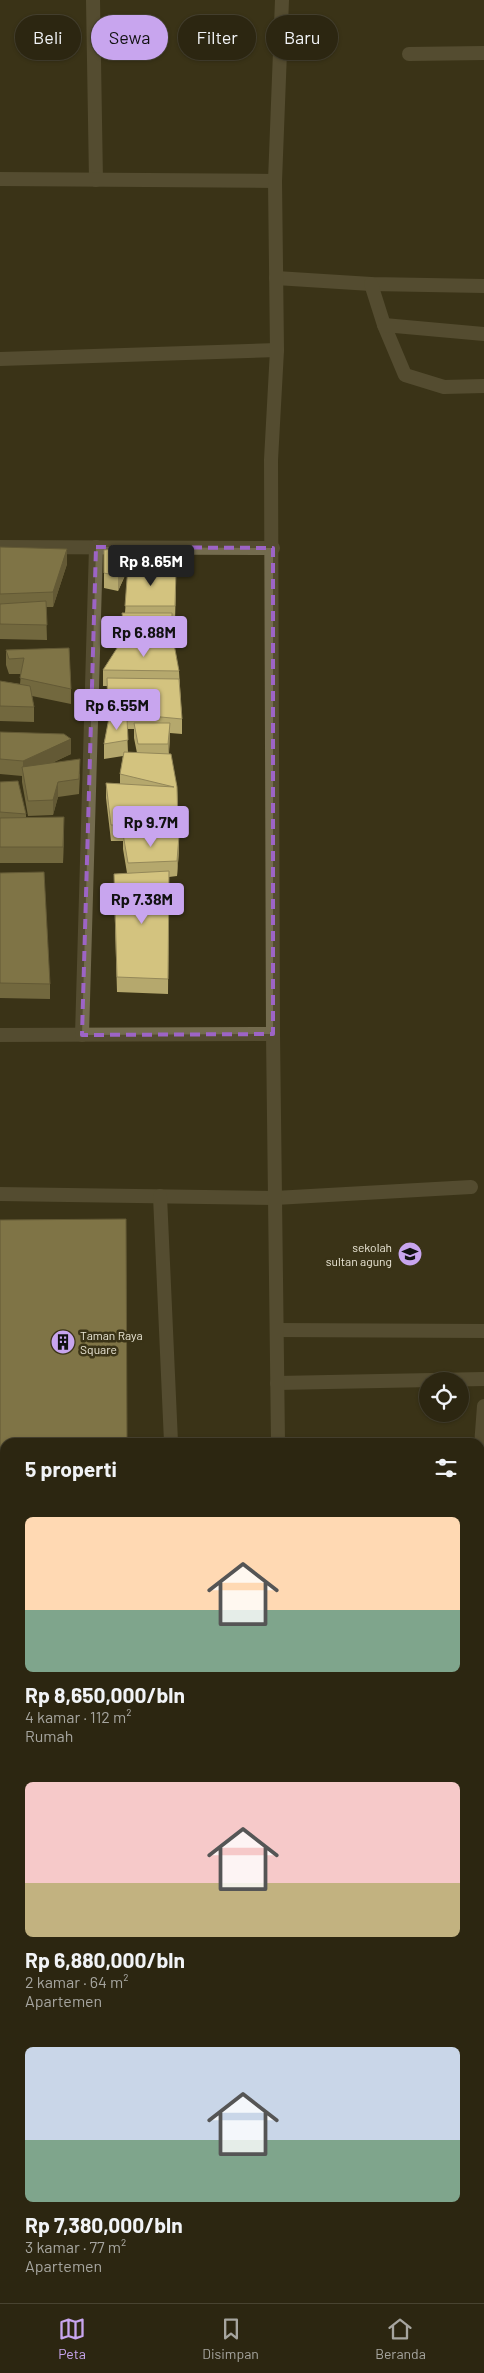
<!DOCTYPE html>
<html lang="id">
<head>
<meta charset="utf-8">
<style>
  body { margin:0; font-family:Barlow,sans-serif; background:#342e1a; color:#f1f3f6; height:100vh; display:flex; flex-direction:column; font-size:19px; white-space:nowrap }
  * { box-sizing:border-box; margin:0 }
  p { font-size:16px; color:#a6a59f }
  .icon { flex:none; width:28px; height:28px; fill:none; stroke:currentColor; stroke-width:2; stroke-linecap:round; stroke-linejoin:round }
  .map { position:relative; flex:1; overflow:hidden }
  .panel { position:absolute; left:0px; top:1438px; width:485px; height:866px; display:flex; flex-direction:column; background:#2c2611; border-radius:15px 15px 0 0; box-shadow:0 1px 4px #0004,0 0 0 1px #484331 }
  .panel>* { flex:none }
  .banner { position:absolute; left:15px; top:15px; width:455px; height:45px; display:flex; gap:10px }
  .controls { position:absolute; left:419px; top:1372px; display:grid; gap:10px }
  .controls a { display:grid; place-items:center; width:50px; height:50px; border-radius:50%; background:#2c2611; box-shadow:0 1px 4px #0004,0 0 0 1px #484331; font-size:25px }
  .price { position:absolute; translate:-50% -42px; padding:0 11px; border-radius:5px; background:#c8a5ee; color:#111; font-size:16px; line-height:32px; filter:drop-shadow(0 1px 2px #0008) }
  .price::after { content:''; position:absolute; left:50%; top:30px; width:15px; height:11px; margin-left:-8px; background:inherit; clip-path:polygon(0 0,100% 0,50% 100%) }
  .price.current { background:#222; color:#fff }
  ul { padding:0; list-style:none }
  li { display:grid; align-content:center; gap:10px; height:265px; padding:0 25px }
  li span { display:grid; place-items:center; height:155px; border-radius:8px; color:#555 }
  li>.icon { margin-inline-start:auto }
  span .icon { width:90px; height:90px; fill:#fffc; stroke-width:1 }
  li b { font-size:21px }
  h2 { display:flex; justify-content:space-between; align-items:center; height:60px; padding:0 25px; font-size:21px }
  .tag { padding:0 18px; border-radius:22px; background:#2c2611; box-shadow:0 1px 4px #0004,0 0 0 1px #484331; font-size:18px; line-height:45px }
  .tag.current { background:#c8a5ee; color:#111 }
  .tabs { display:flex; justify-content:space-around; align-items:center; height:70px; border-top:1px solid #484331; background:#2c2611; font-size:14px; color:#a6a59f }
  .tabs a { display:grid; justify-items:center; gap:2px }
  .tabs .current { color:#c8a5ee }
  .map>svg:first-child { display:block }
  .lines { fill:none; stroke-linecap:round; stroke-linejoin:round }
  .service { stroke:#736b4e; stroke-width:14 }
  .minor { stroke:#736b4e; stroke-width:14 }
  .tertiary { stroke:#736b4e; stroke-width:14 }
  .wall { fill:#b5a86d; fill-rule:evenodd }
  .shaded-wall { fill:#948859 }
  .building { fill:#d3c37f; stroke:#948859 }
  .marked { fill:none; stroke:#9d64c6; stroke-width:4; stroke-dasharray:10 6; stroke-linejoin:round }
  .labels { text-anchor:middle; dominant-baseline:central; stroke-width:5; stroke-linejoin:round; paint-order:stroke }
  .poi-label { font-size:12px; fill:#ece8d7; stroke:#3a3317; text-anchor:end }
</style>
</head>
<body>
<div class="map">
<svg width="484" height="2303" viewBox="0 0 484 2303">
  <rect width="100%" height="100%" fill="#3a3317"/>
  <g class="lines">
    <!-- service -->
    <g class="service">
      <path d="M0,1194L275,1198L471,1187"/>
      <path d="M160,1196L171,1442"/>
      <path d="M277,1330L484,1331"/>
      <path d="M277,1383L484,1379"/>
      <path d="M480,1459L484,1406"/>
      <path d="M0,1535H5"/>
      <path d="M480,1785L484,1786"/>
      <path d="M0,1795H5"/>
      <path d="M0,2004H5"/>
      <path d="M480,2007H484"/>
    </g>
    <!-- minor -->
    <g class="minor">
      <path d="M93,0L96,180"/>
      <path d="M409,54L484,53"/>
      <path d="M0,179L275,181"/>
      <path d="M276,278L371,284L484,286"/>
      <path d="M371,284L384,325L405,375L444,387L484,386"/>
      <path d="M384,325L484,334"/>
      <path d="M0,359L277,350"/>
      <path d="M0,547L273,548"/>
      <path d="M0,1035L273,1034"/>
      <path d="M82,1035L96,547"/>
      <path d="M480,2241L484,2240"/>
      <path d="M480,2286H484"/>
      <path d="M20,2299L22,2303"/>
    </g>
    <!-- tertiary -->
    <g class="tertiary">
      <path d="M278,1442L273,1034L271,460L277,350L275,181L282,0"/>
      <path d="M480,1899H484"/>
      <path d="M0,1908H5"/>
    </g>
  </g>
  <!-- wall -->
  <g class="wall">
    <path d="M0,547L67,564L53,607H46L47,640L0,639Z"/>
    <path d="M139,547L176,562L174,570L176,585L175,621H172V644L179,671L182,719V734L170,733L169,754L177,787L179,850L177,876L169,877L168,994L117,992L114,889L127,873L123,849V841H111L106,798V783L120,784V774L123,756L104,759V744L108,723L107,686H103V670L124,645L122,628V613H125L128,569L118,591L104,588V550L131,562L130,566L140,567L139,563ZM127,729H134V738L137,753H128Z"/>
    <path d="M69,648L71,689V704L32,696L34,707V722L0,721V681L20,684L21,674H9L6,665V650Z"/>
    <path d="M0,732L71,754L52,763L80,774L79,794L58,797L53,815L28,816L22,782V776L0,774Z"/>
    <path d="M0,782L26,814V818L64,832L63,863H0Z"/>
    <path d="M0,873L50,984V999L0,998Z"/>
    <path d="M0,1220L5,1442V1475H0Z"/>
    <path d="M5,1627V1739H0V1628Z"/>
    <rect x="480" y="1645" width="4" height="106"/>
  </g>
  <!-- shaded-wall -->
  <g class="shaded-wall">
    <path d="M176,546V562L172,576V561Z"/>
    <path d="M131,547V562L118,591V576Z"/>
    <path d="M67,549V564L53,607V592Z"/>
    <path d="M170,723V738L168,760V744Z"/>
    <path d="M71,739V754L23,776V761Z"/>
    <path d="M58,782V797L53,815V800Z"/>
    <path d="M64,817V832L63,863V847Z"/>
    <path d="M179,835V850L177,876V861Z"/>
  </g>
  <!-- building -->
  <g class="building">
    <path d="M176,546L172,561L142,560L139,547Z"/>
    <path d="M0,547L67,549L53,592L0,594Z"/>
    <path d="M131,547L118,576L104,573V550Z"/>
    <path d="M128,566L176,570L175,606H125Z"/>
    <path d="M46,601L47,625L0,624V604Z"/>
    <path d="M122,613H172V634H125Z"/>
    <path d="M174,644L179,671L103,670L119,645Z"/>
    <path d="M69,648L71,689L20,678L24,658L9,659L6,650Z"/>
    <path d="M107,678L179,679L182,719L108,712Z"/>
    <path d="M0,681L30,686L34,707L0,706Z"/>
    <path d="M109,718H127L128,740L104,744Z"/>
    <path d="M134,723H170L168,744H138Z"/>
    <path d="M0,732L64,734L71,739L23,761L0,759Z"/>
    <path d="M124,752L171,754L177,787L178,826L111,825L106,783L174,787L120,774Z"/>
    <path d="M80,759L79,779L58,782L53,800L28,801L22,767Z"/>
    <path d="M18,781L26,814L0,812V782Z"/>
    <path d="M64,817L63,847H0V818Z"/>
    <path d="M123,834L179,835L177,861L128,863Z"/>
    <path d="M169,871L168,979L117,977L114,874Z"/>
    <path d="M44,872L50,984L0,983V873Z"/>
    <path d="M126,1219L127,1442H5V1453H0V1220Z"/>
    <path d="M5,1627V1717H0V1628Z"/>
    <rect x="480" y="1645" width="4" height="85"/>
    <path d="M480,2296H483L480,2303H411V2299H480Z"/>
    <path d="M261,2299H303L302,2303H262Z"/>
    <rect x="303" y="2299" width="38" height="4"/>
    <rect x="353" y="2299" width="46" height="4"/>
  </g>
  <!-- marked area -->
  <path d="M0 0H484V2303H0ZM96,547L273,548V1034L82,1035Z" fill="#3a3317" fill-opacity=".55" fill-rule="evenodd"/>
  <path class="marked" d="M96,547L273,548V1034L82,1035Z"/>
  <!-- icons -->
  <defs>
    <symbol id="school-disc" viewBox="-11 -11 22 22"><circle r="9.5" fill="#c8a5ee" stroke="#3a3317"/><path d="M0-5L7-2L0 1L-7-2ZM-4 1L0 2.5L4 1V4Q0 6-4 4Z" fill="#111"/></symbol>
    <symbol id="building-disc" viewBox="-11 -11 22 22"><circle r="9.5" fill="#c8a5ee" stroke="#3a3317"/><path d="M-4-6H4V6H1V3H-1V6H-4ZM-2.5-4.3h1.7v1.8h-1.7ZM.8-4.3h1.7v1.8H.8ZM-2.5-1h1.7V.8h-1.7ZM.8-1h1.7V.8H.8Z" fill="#111"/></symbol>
  </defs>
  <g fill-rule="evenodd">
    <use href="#school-disc" x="396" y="1240" width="28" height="28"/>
    <use href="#building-disc" x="49" y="1328" width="28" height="28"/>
  </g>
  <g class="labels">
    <!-- poi labels -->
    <g class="poi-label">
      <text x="392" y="1247">sekolah<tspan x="392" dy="14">sultan agung</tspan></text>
      <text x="80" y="1335" text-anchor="start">Taman Raya<tspan x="80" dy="14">Square</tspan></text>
    </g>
  </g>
</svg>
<div class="controls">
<a><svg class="icon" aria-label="locate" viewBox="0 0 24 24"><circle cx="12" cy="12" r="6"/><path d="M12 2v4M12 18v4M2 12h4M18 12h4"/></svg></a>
</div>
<b class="price current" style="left:151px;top:587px">Rp 8.65M</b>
<b class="price" style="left:144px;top:658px">Rp 6.88M</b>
<b class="price" style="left:117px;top:731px">Rp 6.55M</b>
<b class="price" style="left:151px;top:848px">Rp 9.7M</b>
<b class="price" style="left:142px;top:925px">Rp 7.38M</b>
<div class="banner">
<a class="tag">Beli</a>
<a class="tag current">Sewa</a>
<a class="tag">Filter</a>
<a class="tag">Baru</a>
</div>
<section class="panel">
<h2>5 properti<svg class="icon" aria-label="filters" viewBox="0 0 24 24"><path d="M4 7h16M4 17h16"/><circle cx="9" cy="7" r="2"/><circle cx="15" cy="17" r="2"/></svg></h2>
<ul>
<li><span style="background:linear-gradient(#ffd9b3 60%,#7fa58c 0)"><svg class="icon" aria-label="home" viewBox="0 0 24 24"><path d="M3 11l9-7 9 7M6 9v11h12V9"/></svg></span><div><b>Rp 8,650,000/bln</b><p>4 kamar · 112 m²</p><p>Rumah</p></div></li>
<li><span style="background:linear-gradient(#f6c9c9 65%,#c2b280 0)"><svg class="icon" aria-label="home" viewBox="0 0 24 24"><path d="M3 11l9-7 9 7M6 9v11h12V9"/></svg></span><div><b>Rp 6,880,000/bln</b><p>2 kamar · 64 m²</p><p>Apartemen</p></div></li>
<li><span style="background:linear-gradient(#c9d6e8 60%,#7fa58c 0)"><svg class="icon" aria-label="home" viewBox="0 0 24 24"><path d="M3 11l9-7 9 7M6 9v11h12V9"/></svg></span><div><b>Rp 7,380,000/bln</b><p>3 kamar · 77 m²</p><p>Apartemen</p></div></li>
</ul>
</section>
</div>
<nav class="tabs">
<a class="current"><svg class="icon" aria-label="map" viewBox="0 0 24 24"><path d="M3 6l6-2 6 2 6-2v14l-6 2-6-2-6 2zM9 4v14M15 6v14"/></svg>Peta</a>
<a><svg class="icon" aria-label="saved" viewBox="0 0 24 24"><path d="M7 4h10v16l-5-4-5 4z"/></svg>Disimpan</a>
<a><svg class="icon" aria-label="home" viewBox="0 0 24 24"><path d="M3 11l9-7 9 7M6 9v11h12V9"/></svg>Beranda</a>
</nav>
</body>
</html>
